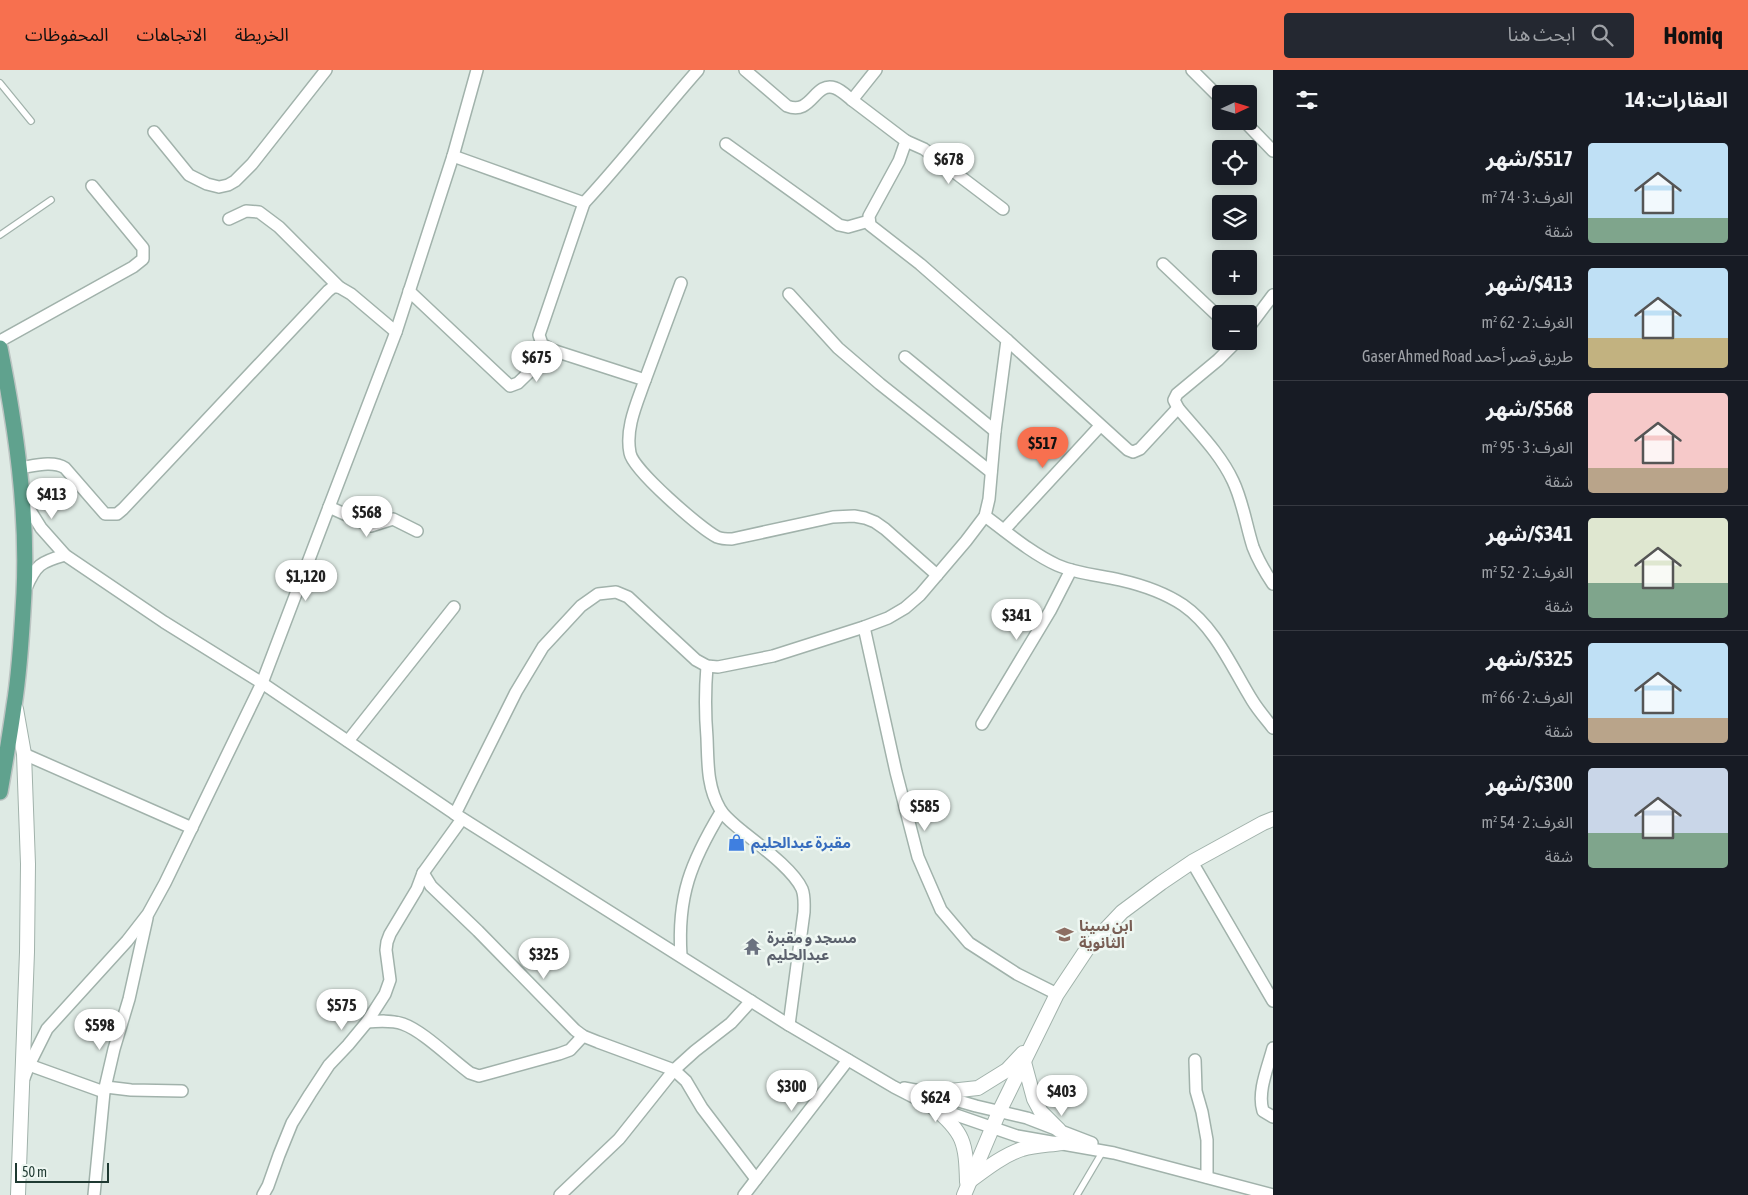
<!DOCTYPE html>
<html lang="ar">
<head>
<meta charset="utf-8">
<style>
  body { margin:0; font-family:"Asap Condensed","Noto Sans Arabic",sans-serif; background:#242831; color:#f1f3f6; direction:rtl; height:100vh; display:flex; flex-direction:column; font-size:19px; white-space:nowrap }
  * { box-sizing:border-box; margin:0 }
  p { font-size:16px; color:#9ea1a6 }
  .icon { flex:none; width:28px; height:28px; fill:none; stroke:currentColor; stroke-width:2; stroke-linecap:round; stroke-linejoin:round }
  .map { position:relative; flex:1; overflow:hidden; direction:ltr }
  .panel { display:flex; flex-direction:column; background:#171b24; width:475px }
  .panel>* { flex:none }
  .needle { width:32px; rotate:86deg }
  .fabs { position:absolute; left:1212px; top:15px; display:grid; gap:10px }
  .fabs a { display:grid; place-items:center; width:45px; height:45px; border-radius:5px; background:#171b24; box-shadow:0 2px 12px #0003; font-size:25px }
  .scale { position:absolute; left:15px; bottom:12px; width:94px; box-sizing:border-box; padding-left:5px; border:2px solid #1f3a32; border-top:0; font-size:14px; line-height:18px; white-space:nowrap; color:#1f3a32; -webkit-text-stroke:4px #eef7f2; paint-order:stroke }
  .price { position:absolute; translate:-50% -42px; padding:0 11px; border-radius:18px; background:#fff; color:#222; font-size:16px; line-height:32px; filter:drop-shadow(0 1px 2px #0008) }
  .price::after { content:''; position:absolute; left:50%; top:30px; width:15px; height:11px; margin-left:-8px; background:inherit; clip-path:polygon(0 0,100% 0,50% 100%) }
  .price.on { background:#f7704f; color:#111 }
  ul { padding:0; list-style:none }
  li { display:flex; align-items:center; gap:15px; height:125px; padding:0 20px }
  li+li { border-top:1px solid #363941 }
  li span { display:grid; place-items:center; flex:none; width:140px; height:100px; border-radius:5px; color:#555 }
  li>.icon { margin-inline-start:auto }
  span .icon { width:60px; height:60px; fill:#fffc; stroke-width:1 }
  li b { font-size:21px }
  h2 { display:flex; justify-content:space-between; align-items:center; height:60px; padding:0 20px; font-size:21px }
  header { display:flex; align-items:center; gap:30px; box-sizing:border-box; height:70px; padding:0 25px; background:#f7704f; color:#111 }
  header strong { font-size:24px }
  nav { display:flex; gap:28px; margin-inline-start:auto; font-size:18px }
  .search { width:350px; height:45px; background:#242831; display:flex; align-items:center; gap:12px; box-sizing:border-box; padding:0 18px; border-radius:5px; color:#9ea1a6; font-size:19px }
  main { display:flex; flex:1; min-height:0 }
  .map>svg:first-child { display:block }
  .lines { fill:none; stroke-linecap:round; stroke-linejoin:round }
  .service-casing { stroke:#a1b2ab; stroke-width:8 }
  .minor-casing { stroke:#a1b2ab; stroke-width:14 }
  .tertiary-casing { stroke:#a1b2ab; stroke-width:16 }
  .primary-casing { stroke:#bcc4c2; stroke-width:18 }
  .service { stroke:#fff; stroke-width:5.5 }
  .minor { stroke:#fff; stroke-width:11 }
  .tertiary { stroke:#fff; stroke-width:14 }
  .primary { stroke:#60a28e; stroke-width:15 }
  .labels { text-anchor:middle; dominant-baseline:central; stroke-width:5; stroke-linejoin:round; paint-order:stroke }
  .shop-label { font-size:15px; font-weight:bold; fill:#366cbe; stroke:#eef7f2; text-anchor:start }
  .education-label { font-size:15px; font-weight:bold; fill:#785e54; stroke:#eef7f2; text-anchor:start }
  .worship-label { font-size:15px; font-weight:bold; fill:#5b616d; stroke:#eef7f2; text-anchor:start }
</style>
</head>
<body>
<header>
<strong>Homiq</strong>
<div class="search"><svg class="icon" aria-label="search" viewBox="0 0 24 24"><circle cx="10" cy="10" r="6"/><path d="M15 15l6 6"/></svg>ابحث هنا</div>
<nav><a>الخريطة</a><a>الاتجاهات</a><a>المحفوظات</a></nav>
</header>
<main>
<section class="panel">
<h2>العقارات: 14<svg class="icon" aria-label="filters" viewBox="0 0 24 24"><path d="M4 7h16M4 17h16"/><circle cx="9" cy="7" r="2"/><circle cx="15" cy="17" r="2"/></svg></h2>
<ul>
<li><span style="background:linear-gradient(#bfe0f5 75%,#7fa58c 0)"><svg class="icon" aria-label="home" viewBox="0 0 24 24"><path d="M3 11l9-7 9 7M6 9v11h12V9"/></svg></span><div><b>$517/شهر</b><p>الغرف: 3 · 74 m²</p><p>شقة</p></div></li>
<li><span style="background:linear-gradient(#bfe0f5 70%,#c2b280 0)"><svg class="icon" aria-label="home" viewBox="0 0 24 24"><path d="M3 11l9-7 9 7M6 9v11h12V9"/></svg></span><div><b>$413/شهر</b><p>الغرف: 2 · 62 m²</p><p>طريق قصر أحمد Gaser Ahmed Road</p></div></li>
<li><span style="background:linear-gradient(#f6c9c9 75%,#b9a48a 0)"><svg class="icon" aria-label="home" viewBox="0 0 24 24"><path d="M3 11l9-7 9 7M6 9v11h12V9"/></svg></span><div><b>$568/شهر</b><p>الغرف: 3 · 95 m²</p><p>شقة</p></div></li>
<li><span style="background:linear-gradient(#dfe7d0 65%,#7fa58c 0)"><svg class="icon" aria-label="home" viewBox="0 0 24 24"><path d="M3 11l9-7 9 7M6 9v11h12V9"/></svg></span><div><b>$341/شهر</b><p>الغرف: 2 · 52 m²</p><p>شقة</p></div></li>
<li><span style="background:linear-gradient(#bfe0f5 75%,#b9a48a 0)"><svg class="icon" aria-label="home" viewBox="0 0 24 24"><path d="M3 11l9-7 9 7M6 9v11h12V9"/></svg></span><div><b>$325/شهر</b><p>الغرف: 2 · 66 m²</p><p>شقة</p></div></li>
<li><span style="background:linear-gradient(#c9d6e8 65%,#7fa58c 0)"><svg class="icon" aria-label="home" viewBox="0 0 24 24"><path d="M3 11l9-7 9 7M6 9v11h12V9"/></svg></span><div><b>$300/شهر</b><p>الغرف: 2 · 54 m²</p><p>شقة</p></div></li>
</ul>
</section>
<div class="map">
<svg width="1273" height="1125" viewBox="0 0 1273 1125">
  <rect width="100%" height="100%" fill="#deeae4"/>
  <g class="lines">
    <defs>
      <g id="service">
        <path d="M0,13L31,51"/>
        <path d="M0,165L51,130"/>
        <path d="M1077,1125L1103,1081"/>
      </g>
      <g id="minor">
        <path d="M745,0L787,36C812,46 814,11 835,18C841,20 847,26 852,30L876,0"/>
        <path d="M1192,0L1221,29"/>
        <path d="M1244,51L1273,81"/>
        <path d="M154,62L189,105L207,114L219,117L228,115L235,111L252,94L326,0"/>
        <path d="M906,71L924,79L1003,139"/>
        <path d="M726,74L839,155L848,157L869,151"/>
        <path d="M453,86L584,133C624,90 659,44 698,0"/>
        <path d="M584,133L539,265L542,274L552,280L645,310C637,333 625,358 630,383C633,400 700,458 717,467C722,469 727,469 732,469L833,447L854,446L865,448L875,452L885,459L937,505"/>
        <path d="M229,149L246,141L259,142L279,157L339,217L351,224L396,262"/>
        <path d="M1163,194L1221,249"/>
        <path d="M409,221L510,316L518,313L552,280"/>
        <path d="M789,224L838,278L880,314L991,402"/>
        <path d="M1249,257L1273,225"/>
        <path d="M1007,270L1128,380L1133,382L1140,379L1178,338"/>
        <path d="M0,271L133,197L143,189V178L92,116"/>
        <path d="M1237,271L1218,290L1177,324L1174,330L1178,338C1197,361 1220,383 1233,411C1243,432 1246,455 1253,477C1258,490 1265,502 1273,514"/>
        <path d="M905,287L995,361"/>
        <path d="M645,310L681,213"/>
        <path d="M19,398C33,396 53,390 65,398L105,444H117L123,439L328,221L333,217H339"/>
        <path d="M23,429L41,458L65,485L164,552L262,613L455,744L789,955L894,1017L933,1037L1017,1066L1114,1083L1273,1125"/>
        <path d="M329,437L371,456L393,449L417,461"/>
        <path d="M985,446C1008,463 1031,483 1057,495C1077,504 1099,505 1120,510C1142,515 1165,523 1183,535C1216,558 1232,598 1252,630C1258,640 1266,649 1273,658"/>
        <path d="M1004,460L1100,356"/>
        <path d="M26,518C36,495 40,492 65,485"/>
        <path d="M864,557L896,702L918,787L941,840L969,873L1017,904L1057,924"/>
        <path d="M707,596C705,620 705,644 707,668C708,693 707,717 720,739C725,748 734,754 742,761C759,775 793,799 802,819C805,827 804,834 804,842L789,955"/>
        <path d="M982,654L1050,541L1071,500"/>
        <path d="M348,671L454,537"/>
        <path d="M24,684L192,758"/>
        <path d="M455,744L516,622L543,577L581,536L598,524L616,522L628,527L696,590L707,596L718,597L773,586L864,557L888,548L905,538L920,525L966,471L985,446L989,429L995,361L1007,270L920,194L870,155L869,146L899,91L906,71L852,30"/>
        <path d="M1192,792L1273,931"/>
        <path d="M423,803L431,816L478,861L575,960L583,966L598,972L674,1000L686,1011L702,1038L756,1109"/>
        <path d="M681,886C677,826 691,792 721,742"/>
        <path d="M367,952C379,951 392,950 403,954C423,961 451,989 470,1003L479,1006L559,984L570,980L583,966"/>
        <path d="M1273,978C1268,997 1257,1022 1263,1041L1273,1047"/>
        <path d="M1195,990L1196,1021L1202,1042L1207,1070V1107"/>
        <path d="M29,995L104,1022"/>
        <path d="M24,1008L29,995L47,959L127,871L148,844L165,813L262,613L329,437L396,262L453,86L477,0"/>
        <path d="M106,1017L131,1020L182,1021"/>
        <path d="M904,1018L931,1023L976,1036L1027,1048L1092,1073"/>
        <path d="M94,1125L104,1022L114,979L129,929L147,848"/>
        <path d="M263,1125L268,1116L279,1085L292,1053L310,1024L329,995L348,975L367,952L385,924L390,910L386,880L387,872L390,864L417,819L423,803L462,749"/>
        <path d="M560,1125L619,1069L674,1000L695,981L731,953L751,931"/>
        <path d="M744,1125L848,990"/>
      </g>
      <g id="tertiary">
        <path d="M16,639L24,684L28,794L27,882L18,1125"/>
        <path d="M1024,992L1034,1029L1041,1042L1059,1060"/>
        <path d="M931,1023L978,1018L1007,1000L1023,983"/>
        <path d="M933,1037C964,1062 966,1073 967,1112"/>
        <path d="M971,1110C987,1098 1004,1085 1022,1079C1035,1075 1049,1075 1062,1073"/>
        <path d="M964,1125L999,1042L1057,924L1087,879L1122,842L1161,813L1192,792L1263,753L1273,749"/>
      </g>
      <path id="primary" d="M0,278C16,358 28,441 24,523C22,560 20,600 14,636C10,665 5,693 0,722"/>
    </defs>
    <!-- service casing -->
    <use href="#service" class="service-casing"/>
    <!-- minor casing -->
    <use href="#minor" class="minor-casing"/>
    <!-- tertiary casing -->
    <use href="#tertiary" class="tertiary-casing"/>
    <!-- primary casing -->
    <use href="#primary" class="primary-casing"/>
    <!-- service -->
    <use href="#service" class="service"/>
    <!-- minor -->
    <use href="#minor" class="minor"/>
    <!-- tertiary -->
    <use href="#tertiary" class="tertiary"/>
    <!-- primary -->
    <use href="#primary" class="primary"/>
  </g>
  <!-- icons -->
  <defs>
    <symbol id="shop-bare" viewBox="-9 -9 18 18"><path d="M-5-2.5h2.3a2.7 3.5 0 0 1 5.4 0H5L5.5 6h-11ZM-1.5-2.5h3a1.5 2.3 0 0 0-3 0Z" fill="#3f7fe0" stroke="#eef7f2" stroke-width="2.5" paint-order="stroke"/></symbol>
    <symbol id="school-bare" viewBox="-9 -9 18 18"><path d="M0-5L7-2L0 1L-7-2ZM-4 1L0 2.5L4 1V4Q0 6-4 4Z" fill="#8d6e63" stroke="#eef7f2" stroke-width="2.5" paint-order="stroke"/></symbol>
    <symbol id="temple-bare" viewBox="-9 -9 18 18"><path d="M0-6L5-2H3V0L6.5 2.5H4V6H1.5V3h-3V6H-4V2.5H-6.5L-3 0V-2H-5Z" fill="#6b7280" stroke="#eef7f2" stroke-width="2.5" paint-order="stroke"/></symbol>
  </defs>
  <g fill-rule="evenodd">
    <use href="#shop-bare" x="724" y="760" width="25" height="25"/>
    <use href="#school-bare" x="1052" y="852" width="25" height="25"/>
    <use href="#temple-bare" x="740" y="864" width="25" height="25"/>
  </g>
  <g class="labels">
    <!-- shop labels -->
    <g class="shop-label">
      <text x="751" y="772">مقبرة عبدالحليم</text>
    </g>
    <!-- education labels -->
    <g class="education-label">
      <text x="1079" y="855">ابن سينا<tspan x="1079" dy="17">الثانوية</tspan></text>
    </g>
    <!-- worship labels -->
    <g class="worship-label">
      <text x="767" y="867">مسجد و مقبرة<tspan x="767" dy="17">عبدالحليم</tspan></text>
    </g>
  </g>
</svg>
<div class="fabs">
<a><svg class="needle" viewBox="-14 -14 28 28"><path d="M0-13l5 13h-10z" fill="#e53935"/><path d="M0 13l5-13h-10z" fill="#9ea1a6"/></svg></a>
<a><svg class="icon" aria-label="locate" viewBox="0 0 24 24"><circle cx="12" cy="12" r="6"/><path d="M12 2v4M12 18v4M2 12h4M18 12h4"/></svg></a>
<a><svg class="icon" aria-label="layers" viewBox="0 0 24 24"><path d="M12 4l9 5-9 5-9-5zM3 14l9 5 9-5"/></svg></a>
<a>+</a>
<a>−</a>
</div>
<div class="scale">50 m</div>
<b class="price" style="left:949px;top:115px">$678</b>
<b class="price" style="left:537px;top:313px">$675</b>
<b class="price on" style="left:1043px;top:399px">$517</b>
<b class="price" style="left:52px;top:450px">$413</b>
<b class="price" style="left:367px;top:468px">$568</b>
<b class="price" style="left:306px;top:532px">$1,120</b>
<b class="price" style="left:1017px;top:571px">$341</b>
<b class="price" style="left:925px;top:762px">$585</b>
<b class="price" style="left:544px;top:910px">$325</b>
<b class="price" style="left:342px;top:961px">$575</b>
<b class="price" style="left:100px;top:981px">$598</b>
<b class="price" style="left:792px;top:1042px">$300</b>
<b class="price" style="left:1062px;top:1047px">$403</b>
<b class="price" style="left:936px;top:1053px">$624</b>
</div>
</main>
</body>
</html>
